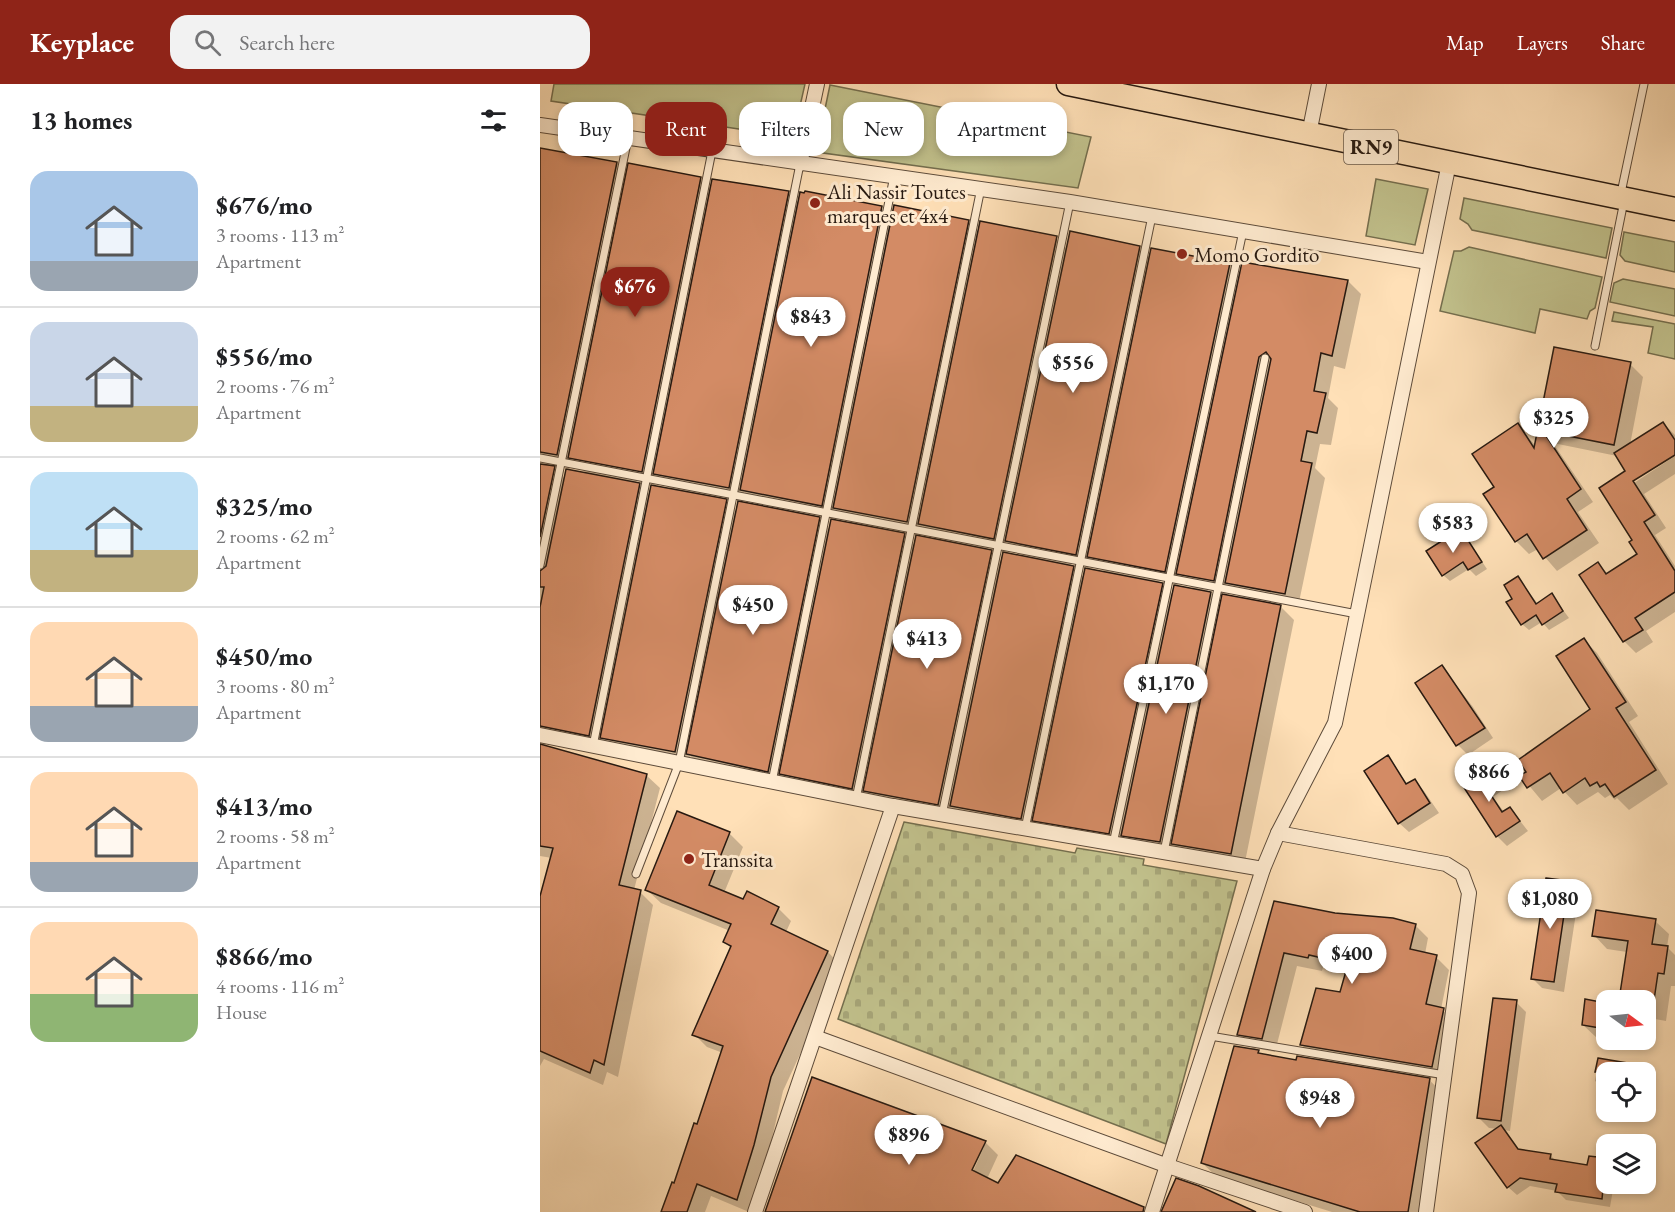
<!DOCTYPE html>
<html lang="en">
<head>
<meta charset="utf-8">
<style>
  body { margin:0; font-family:"EB Garamond",serif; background:#f2f2f2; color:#202124; height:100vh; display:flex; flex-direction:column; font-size:22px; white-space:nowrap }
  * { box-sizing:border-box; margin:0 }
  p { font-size:20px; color:#757577 }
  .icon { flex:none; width:33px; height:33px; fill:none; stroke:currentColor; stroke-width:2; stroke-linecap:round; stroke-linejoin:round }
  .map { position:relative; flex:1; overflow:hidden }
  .panel { display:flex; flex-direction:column; background:#fff; width:540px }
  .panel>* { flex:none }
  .guide { position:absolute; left:18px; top:18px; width:570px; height:54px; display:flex; gap:12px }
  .needle { width:39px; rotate:105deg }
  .controls { position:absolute; left:1056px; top:906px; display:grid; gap:12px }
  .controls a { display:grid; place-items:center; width:60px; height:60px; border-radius:12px; background:#fff; box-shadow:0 3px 9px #0003; font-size:30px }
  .price { position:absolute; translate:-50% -51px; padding:0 14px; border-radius:21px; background:#fff; color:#222; font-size:20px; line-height:39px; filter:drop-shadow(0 2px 3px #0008) }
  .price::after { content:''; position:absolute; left:50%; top:36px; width:18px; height:14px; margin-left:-9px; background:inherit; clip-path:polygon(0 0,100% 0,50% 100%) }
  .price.on { background:#8f2418; color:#fff }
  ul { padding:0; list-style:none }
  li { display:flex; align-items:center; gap:18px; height:150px; padding:0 30px }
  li+li { border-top:2px solid #e0e0e0 }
  li span { display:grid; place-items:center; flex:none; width:168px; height:120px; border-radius:18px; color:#555 }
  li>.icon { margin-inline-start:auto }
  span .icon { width:72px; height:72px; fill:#fffc; stroke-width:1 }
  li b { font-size:26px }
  h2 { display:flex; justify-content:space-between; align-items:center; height:72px; padding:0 30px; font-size:26px }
  .chip { padding:0 21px; border-radius:18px; background:#fff; box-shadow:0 3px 9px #0003; font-size:21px; line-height:54px }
  .chip.on { background:#8f2418; color:#fff }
  header { display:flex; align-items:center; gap:36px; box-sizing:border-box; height:84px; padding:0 30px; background:#8f2418; color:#fff }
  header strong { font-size:28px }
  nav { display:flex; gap:33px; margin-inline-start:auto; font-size:21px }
  .search { width:420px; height:54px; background:#f2f2f2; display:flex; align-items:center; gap:15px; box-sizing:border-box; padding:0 21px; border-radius:18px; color:#757577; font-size:22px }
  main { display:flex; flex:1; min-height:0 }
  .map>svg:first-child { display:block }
  .cemetery { fill:url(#cemetery-stones); stroke:#746e4e; stroke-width:1.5 }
  .green { fill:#c2c28d; stroke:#746e4e; stroke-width:1.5 }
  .shadow { fill:#0003; fill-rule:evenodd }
  .building { fill:#d38b65; stroke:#271910; stroke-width:1.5 }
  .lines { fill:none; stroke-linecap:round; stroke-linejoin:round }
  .service-casing { stroke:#5d4b3a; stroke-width:9 }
  .minor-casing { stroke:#5d4b3a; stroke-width:16 }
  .primary-casing { stroke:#271910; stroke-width:25 }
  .service { stroke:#ffebd0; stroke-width:7 }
  .minor { stroke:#ffebd0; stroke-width:14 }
  .primary { stroke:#ffe0b7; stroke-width:22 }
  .poi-dot { fill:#8f2418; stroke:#ffebd0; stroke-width:2 }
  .labels { text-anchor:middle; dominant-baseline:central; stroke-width:6; stroke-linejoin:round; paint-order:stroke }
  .shield { fill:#ffebd0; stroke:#68584a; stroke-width:1.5 }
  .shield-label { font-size:20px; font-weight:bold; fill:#271910 }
  .poi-label { font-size:21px; fill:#271910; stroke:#ffebd0; text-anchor:start }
</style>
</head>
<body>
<header>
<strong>Keyplace</strong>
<div class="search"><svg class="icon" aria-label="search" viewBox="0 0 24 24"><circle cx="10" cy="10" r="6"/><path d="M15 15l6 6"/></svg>Search here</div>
<nav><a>Map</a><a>Layers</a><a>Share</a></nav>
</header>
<main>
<section class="panel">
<h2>13 homes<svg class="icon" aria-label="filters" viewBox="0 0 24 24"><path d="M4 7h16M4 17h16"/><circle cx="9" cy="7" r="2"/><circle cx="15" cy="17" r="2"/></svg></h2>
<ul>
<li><span style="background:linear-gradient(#a9c7e8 75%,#9aa5b1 0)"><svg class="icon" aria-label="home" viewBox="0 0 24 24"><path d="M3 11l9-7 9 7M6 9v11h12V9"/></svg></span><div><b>$676/mo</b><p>3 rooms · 113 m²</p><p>Apartment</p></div></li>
<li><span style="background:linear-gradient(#c9d6e8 70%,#c2b280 0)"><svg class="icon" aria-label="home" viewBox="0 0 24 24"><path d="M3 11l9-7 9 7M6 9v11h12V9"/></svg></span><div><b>$556/mo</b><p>2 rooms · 76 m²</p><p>Apartment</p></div></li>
<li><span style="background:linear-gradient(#bfe0f5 65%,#c2b280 0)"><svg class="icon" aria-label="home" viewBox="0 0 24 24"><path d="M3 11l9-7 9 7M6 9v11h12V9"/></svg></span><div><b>$325/mo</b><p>2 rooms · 62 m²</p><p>Apartment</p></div></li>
<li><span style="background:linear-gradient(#ffd9b3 70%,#9aa5b1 0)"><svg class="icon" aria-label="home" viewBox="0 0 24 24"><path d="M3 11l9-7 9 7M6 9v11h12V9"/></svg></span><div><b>$450/mo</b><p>3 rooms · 80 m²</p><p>Apartment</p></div></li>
<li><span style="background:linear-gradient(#ffd9b3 75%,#9aa5b1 0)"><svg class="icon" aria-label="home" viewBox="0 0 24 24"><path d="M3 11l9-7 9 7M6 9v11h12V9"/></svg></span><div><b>$413/mo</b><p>2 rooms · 58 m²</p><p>Apartment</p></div></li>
<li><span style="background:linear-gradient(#ffd9b3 60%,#8fb573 0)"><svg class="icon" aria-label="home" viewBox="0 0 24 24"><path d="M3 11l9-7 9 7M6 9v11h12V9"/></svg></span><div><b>$866/mo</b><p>4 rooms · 116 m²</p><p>House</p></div></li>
</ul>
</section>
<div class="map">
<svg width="1135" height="1128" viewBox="0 0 1135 1128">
  <defs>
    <pattern id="cemetery-stones" width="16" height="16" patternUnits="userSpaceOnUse" patternTransform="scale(1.5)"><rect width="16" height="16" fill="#c2c28d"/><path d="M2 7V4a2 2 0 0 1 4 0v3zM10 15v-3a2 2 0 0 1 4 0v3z" fill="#a7a679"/></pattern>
  </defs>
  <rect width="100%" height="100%" fill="#ffe0b7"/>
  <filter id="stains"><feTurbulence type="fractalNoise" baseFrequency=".00333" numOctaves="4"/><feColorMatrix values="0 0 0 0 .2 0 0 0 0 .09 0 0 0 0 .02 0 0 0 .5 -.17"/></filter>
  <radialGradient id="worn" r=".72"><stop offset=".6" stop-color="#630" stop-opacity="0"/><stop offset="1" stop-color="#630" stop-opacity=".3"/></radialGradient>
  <!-- cemetery -->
  <path class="cemetery" d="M364,738L535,769L537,764L604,775L603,781L697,797L626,1060L298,935Z"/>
  <!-- green -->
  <g class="green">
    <path d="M14,0H265L253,53L11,17Z"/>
    <path d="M290,1L551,53L538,104L276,68Z"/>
    <path d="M836,95L888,105L875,161L826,152Z"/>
    <path d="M924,114L1072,144L1066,174L932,146L928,140L920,135Z"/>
    <path d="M1084,148L1135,158V188L1085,177L1080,171Z"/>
    <path d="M929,163L1062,193L1055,224L1050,227L1047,235L1000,225L995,249L900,227L914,167H921Z"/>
    <path d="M1083,195L1135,205V232L1070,218L1074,199Z"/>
    <path d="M1074,228L1135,240V275L1108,269L1113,243L1072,237Z"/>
  </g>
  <!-- shadow -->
  <g class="shadow">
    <path d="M0,68L77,79L88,90L160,94L172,105L248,108L259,119L341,124L353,135L428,137L439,148L516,154L527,165L599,163L612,175L614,166L690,180L701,192L808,197L821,210L805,285L794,282L788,314L798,324L791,361L780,360L775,384L785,394L758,523L737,519L754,536L704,783L646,773L635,762L633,771L596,765L585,753L583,762L508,750L496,738L495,747L425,735L413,724L412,733L338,720L327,709L326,717L254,703L243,692L242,700L162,683L150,672L149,681L75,667L64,655L62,664L7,658L5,662L21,666L26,671L106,691L120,704L94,806L100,808L113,821L78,993L67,988L63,1001L4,975L0,982V818L12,774L0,772ZM32,375L47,390L29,387ZM11,381L27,384L25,395ZM117,392L132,406L115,403ZM96,397L113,400L110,411ZM204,408L218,423L201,420ZM182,413L199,416L197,428ZM297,426L312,441L294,437ZM275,431L292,434L290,446ZM382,442L397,457L379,454ZM360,447L377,450L375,462ZM469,459L484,474L466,470ZM447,464L464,467L462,478ZM551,475L566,489L549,486ZM530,479L547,483L544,494ZM640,492L655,506L638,503ZM618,496L635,500L633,511ZM689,501L703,516L686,512ZM667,506L684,509L682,520Z"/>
    <path d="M1015,265L1090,280L1103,293L1090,361L1123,339L1135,351V369L1094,395V399L1135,372V390L1104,410L1126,444L1115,451L1135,482V528L1106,547L1113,558L1096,569L1084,557L1042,491L1058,480L1068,490L1099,470L1087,388L1077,372L1013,359L1053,418L1038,428L1059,459L1017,487L998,465L989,470L976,457L957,403L977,341L996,362Z"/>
    <path d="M913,451L920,458L926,454L947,485L936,492L929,485L910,497L903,491Z"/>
    <path d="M978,494L998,520L1012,511L1029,534L1009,546L1002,538L989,546L982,540L974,515Z"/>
    <path d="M1043,555L1057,569L1098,632L1089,638L1128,700L1089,726L1077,714L1075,716L1070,711L1065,714L1058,708L1037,721L1021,704L1002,717L981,692L1052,626Z"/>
    <path d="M902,583L933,623L953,654L928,671L918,661L878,599Z"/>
    <path d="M847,673L868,701L875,697L884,707L899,729L869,748L859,739Z"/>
    <path d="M945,685L963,706L953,713L964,728L970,724L988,747L967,762L957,752L923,700Z"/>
    <path d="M189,749L203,763L184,809L204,817L238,824L251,837L246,848L288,868L301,882L243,1007L227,1075L209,1128L171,1112L165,1128H123L158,1042L183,969L167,963L154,950L191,864L184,858L190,847L121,819L107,806Z"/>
    <path d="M1028,799L1039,809L1024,908L1002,904L992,894Z"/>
    <path d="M735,819L794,831L875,841L888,854L885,870L896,873L909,886L901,925L917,939L906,996L886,993L903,1009L883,1128H792L676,1092L662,1079L715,967L698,950ZM757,882L782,887L783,883L807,889L802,910L762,961L778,977L757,978L723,972L715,964L735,968Z"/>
    <path d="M1115,837L1129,850L1127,863L1135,871V902H1131L1126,937L1115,935L1112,955L1106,954V916H1080L1087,868L1067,865L1054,851Z"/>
    <path d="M1047,917L1066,920V956H1089L1088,959L1057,954L1043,941Z"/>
    <path d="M976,918L986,928L970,1047L963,1046L980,1067L1010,1071L1016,1077L1049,1082L1050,1073L1066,1076V1100H1087V1103L1074,1100L1070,1123L1026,1116L1017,1107L990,1102L977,1111L968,1103L958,1045L949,1044L939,1034Z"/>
    <path d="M1059,975L1080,985L1079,988H1066V1004L1055,997Z"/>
    <path d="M445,1058L458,1071L447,1095L459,1101L603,1124L607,1128H225ZM441,1063H444L430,1094L427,1093Z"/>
  </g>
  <!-- building -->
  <g class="building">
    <path d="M0,64L77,78L17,371L0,368Z"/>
    <path d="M88,79L161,93L102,388L28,374Z"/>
    <path d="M172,95L249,107L189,404L113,390Z"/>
    <path d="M265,107L342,122L282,422L200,406L260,108L264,109Z"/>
    <path d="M354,121L429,136L367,438L293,424Z"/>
    <path d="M440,137L517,152L454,455L378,440Z"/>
    <path d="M530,147L600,162L536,471L465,457Z"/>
    <path d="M611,164L690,179L625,488L547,473Z"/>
    <path d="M702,178L808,196L792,272L781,269L774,307L786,309L777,349L767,347L761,377L772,379L745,510L685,499L731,275L726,268L719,273L674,497L636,490Z"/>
    <path d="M1014,263L1091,278L1074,361L1003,347L1041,405L1027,415L1047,446L1003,475L987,450L975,458L943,410L954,403L932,370L978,339L994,364Z"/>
    <path d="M1123,338L1135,356V371L1093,397L1115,431L1104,438L1135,487V508L1095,534L1103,546L1083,558L1039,491L1058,478L1066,490L1097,470L1089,458L1092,456L1059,404L1085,387L1074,369Z"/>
    <path d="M0,380L15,382L0,453Z"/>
    <path d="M26,385L100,399L49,652L0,642V523L4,503H0V487L6,482Z"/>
    <path d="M111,401L187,415L135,668L60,654Z"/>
    <path d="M198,417L280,433L228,688L146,670Z"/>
    <path d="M291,435L365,449L312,705L239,690Z"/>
    <path d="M914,449L919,457L926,453L942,478L928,486L923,478L902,492L886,467Z"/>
    <path d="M376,451L452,466L398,721L323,707Z"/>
    <path d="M463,468L534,482L481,735L410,722Z"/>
    <path d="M545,484L623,499L569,750L492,737Z"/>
    <path d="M978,492L996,520L1012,509L1023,527L1002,541L996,531L981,541L966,518L972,515L964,501Z"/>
    <path d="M634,501L671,508L620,758L581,752Z"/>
    <path d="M682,510L741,521L691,770L631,760Z"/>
    <path d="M1044,554L1086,618L1076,624L1116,686L1074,713L1065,700L1060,703L1057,698L1050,702L1045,694L1023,709L1010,689L987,704L979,692L986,688L978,676L1050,625L1016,572Z"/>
    <path d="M902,581L945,644L916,662L875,599Z"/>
    <path d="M0,660L107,690L79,801L101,806L64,981L54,976L50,989L0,967V812L13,764L0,762Z"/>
    <path d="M848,671L866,700L875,695L890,719L858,740L824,687Z"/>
    <path d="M946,683L954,696L945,702L962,728L970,723L980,737L956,753L921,699Z"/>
    <path d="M137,727L190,748L169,801L203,815L207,807L239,823L231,840L288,867L231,993L214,1061L197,1116L157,1100L147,1128H121L132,1098L134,1099L154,1039L157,1040L183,962L152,951L191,862L183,858L191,840L105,806Z"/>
    <path d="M1006,794L1029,797L1014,898L991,895Z"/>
    <path d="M734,817L795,829L853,834L876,840L870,865L897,871L886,920L904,924L892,983L760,961L776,904L800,908L808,880L769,871L768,874L744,869L722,955L697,951Z"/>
    <path d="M1056,826L1116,835L1112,860L1128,862L1124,890L1118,889L1114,916H1079L1088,857L1052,852Z"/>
    <path d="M953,914L977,916L961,1037L937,1034Z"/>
    <path d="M1045,915L1066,919V945L1042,941Z"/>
    <path d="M694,962L719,966L718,969L756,976L757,972L890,994L868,1128H820L661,1079Z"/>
    <path d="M1058,974L1099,981V988H1055Z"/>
    <path d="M272,993L446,1057L432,1086L458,1099L476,1071L604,1123L603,1128H225Z"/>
    <path d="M961,1041L978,1065L1011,1070L1010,1075L1047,1081L1049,1072L1066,1074L1062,1115L1015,1108L1017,1100L980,1094L967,1104L935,1059Z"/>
    <path d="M636,1094L659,1102L716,1128H621Z"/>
  </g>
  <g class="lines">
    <defs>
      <g id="service">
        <path d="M1081,109L1104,0"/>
        <path d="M1055,262L1084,117"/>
        <path d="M0,374L817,530"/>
        <path d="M0,481L88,54"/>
        <path d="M53,662L172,67"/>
        <path d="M232,698L354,92"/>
        <path d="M316,715L441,104"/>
        <path d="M402,731L530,118"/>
        <path d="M485,745L612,132"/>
        <path d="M573,760L703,147"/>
        <path d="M624,768L725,274"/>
        <path d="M96,790L139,679L260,80"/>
        <path d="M670,952L905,991"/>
      </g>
      <g id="minor">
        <path d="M0,41L530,118L888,178"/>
        <path d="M769,50L779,0"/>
        <path d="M260,80L277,0"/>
        <path d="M0,651L353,722L723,785"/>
        <path d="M738,749L906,780L922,790L929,809L886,1128"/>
        <path d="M275,953L628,1082L765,1128"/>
        <path d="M215,1128L353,722"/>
        <path d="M612,1128L723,785L738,749L795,639L909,79"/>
      </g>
      <path id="primary" d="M528,0L1135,125"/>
    </defs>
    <!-- service casing -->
    <use href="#service" class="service-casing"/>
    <!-- minor casing -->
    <use href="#minor" class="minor-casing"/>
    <!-- primary casing -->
    <use href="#primary" class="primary-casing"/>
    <!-- service -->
    <use href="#service" class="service"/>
    <!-- minor -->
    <use href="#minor" class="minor"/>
    <!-- primary -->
    <use href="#primary" class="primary"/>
  </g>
  <!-- markers -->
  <g class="poi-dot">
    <circle cx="275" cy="119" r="6"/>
    <circle cx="642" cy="170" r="6"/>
    <circle cx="149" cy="775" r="6"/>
  </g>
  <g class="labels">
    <!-- shield labels -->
    <rect class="shield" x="804" y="46" width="54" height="34" rx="4.5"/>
    <g class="shield-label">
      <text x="831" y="63">RN9</text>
    </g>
    <!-- poi labels -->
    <g class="poi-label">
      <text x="287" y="107">Ali Nassir Toutes<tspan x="287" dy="24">marques et 4x4</tspan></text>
      <text x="654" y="170">Momo Gordito</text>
      <text x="161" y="775">Transsita</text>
    </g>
  </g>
  <rect width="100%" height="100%" filter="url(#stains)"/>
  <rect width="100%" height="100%" fill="url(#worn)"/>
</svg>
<div class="controls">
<a><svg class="needle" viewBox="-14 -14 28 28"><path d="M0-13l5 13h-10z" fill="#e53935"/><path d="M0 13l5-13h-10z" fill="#757577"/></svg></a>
<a><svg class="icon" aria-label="locate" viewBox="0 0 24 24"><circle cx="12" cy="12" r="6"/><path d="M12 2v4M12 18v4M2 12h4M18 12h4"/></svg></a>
<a><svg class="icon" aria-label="layers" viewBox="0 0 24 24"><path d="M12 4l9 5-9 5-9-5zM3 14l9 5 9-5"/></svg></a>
</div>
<b class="price on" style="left:95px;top:234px">$676</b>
<b class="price" style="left:271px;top:264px">$843</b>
<b class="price" style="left:533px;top:310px">$556</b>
<b class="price" style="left:1014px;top:365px">$325</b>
<b class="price" style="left:913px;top:470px">$583</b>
<b class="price" style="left:213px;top:552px">$450</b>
<b class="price" style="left:387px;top:586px">$413</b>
<b class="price" style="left:626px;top:631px">$1,170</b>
<b class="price" style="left:949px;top:719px">$866</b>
<b class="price" style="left:1010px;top:846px">$1,080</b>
<b class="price" style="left:812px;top:901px">$400</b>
<b class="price" style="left:780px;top:1045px">$948</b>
<b class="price" style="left:369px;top:1082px">$896</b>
<div class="guide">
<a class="chip">Buy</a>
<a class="chip on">Rent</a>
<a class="chip">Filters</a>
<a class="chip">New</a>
<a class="chip">Apartment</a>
</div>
</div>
</main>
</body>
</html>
